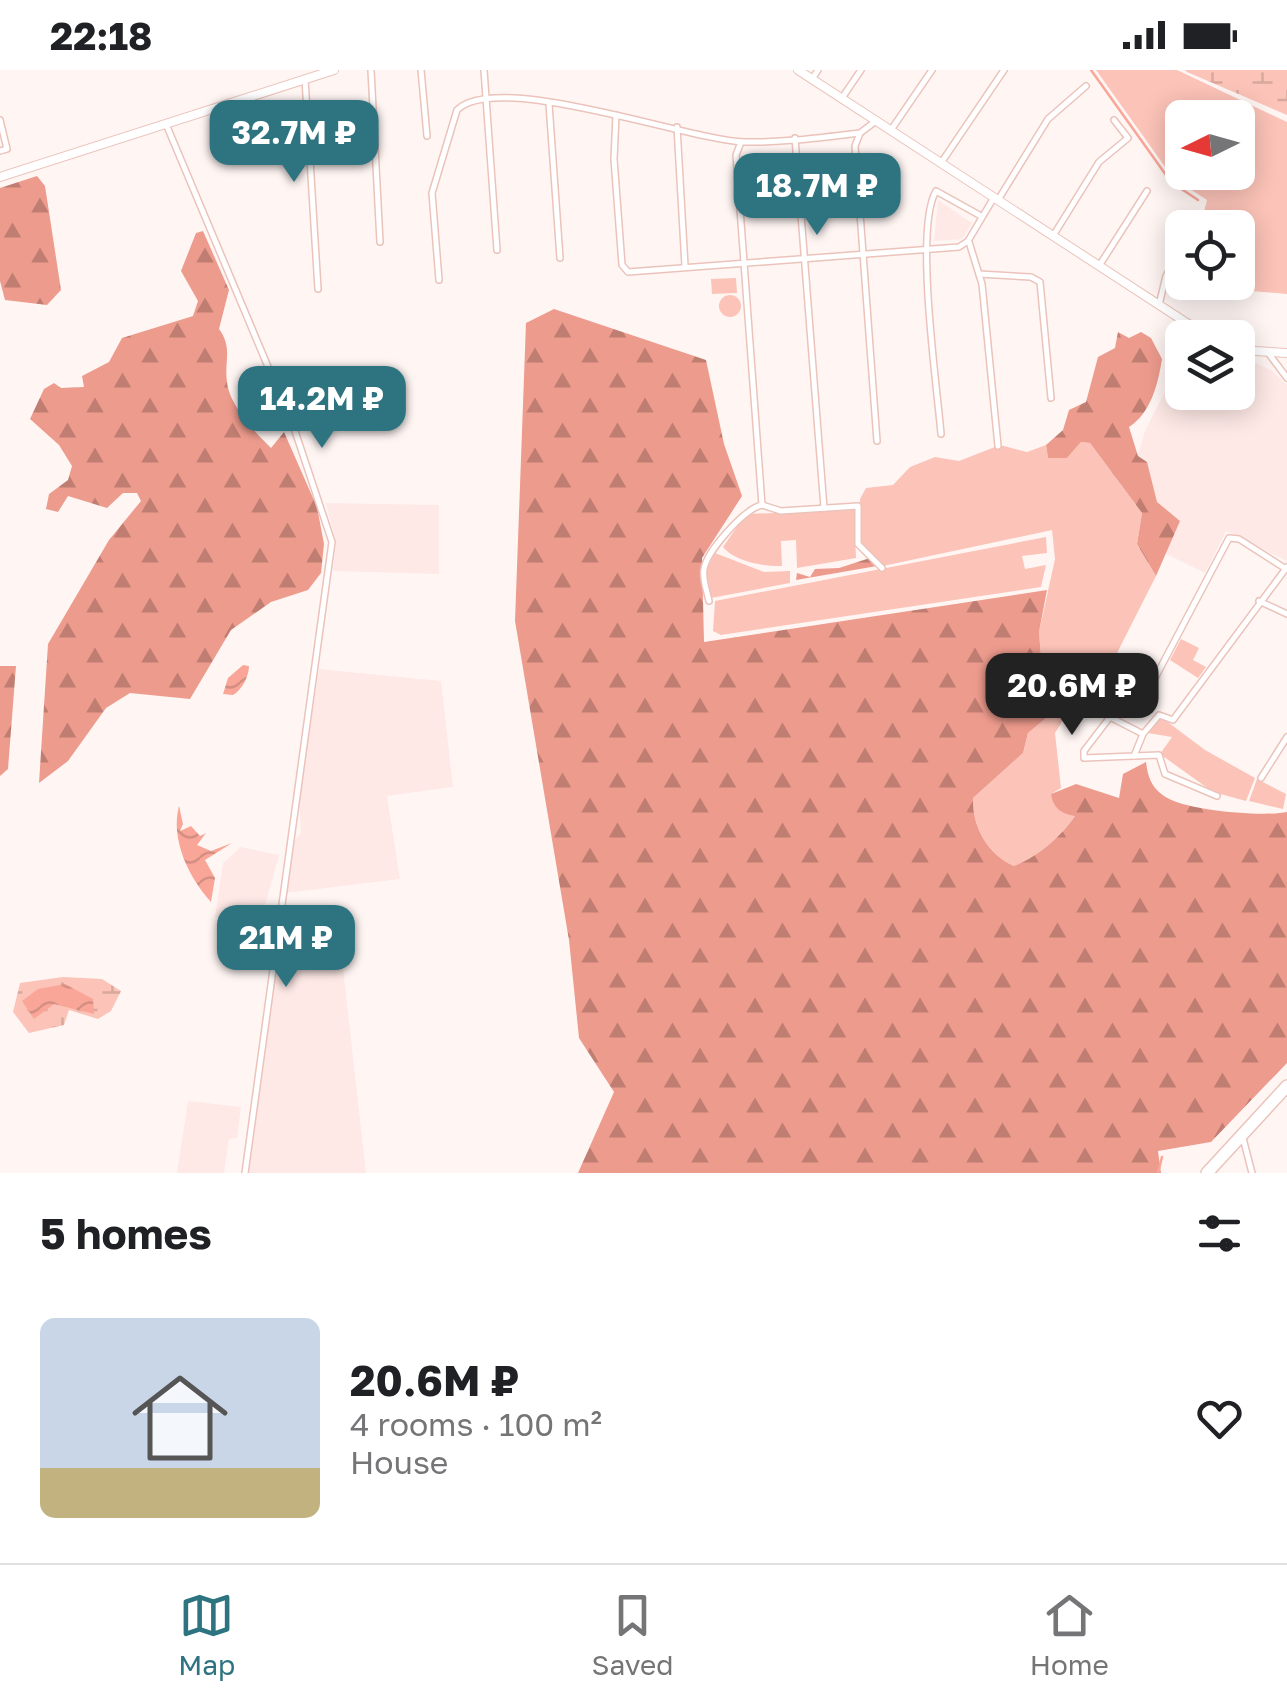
<!DOCTYPE html>
<html lang="en">
<head>
<meta charset="utf-8">
<style>
  body { margin:0; font-family:"Golos Text",sans-serif; background:#f2f2f2; color:#202124; height:100vh; display:flex; flex-direction:column; font-size:38px; white-space:nowrap }
  * { box-sizing:border-box; margin:0 }
  p { font-size:32px; color:#757577 }
  .icon { flex:none; width:55px; height:55px; fill:none; stroke:currentColor; stroke-width:2; stroke-linecap:round; stroke-linejoin:round }
  .map { position:relative; height:1103px; overflow:hidden }
  .panel { display:flex; flex-direction:column; background:#fff; flex:1 }
  .panel>* { flex:none }
  .needle { width:65px; rotate:265deg }
  .tools { position:absolute; left:1165px; top:30px; display:grid; gap:20px }
  .tools a { display:grid; place-items:center; width:90px; height:90px; border-radius:15px; background:#fff; box-shadow:0 5px 25px #0003; font-size:50px }
  .price { position:absolute; translate:-50% -85px; padding:0 22px; border-radius:20px; background:#2e7480; color:#fff; font-size:32px; line-height:65px; filter:drop-shadow(0 2px 5px #0008) }
  .price::after { content:''; position:absolute; left:50%; top:60px; width:30px; height:22px; margin-left:-15px; background:inherit; clip-path:polygon(0 0,100% 0,50% 100%) }
  .price.selected { background:#222; color:#fff }
  ul { padding:0; list-style:none }
  li { display:flex; align-items:center; gap:30px; height:250px; padding:0 40px }
  li span { display:grid; place-items:center; flex:none; width:280px; height:200px; border-radius:15px; color:#555 }
  li>.icon { margin-inline-start:auto }
  span .icon { width:120px; height:120px; fill:#fffc; stroke-width:1 }
  li b { font-size:42px }
  h2 { display:flex; justify-content:space-between; align-items:center; height:120px; padding:0 40px; font-size:42px }
  .status { display:flex; justify-content:space-between; align-items:center; height:70px; padding:0 50px; background:#fff; direction:ltr }
  .status svg { height:28px; fill:currentColor }
  .dock { display:flex; justify-content:space-around; align-items:center; height:140px; border-top:2px solid #e0e0e0; background:#fff; font-size:28px; color:#757577 }
  .dock a { display:grid; justify-items:center; gap:5px }
  .dock .selected { color:#2e7480 }
  .map>svg:first-child { display:block }
  .built { fill:#fee9e6 }
  .green { fill:#fcc3b8; fill-rule:evenodd }
  .forest { fill:url(#forest-firs) }
  .wetland { fill:url(#wetland-marsh) }
  .water { fill:url(#water-waves) }
  .lines { fill:none; stroke-linecap:round; stroke-linejoin:round }
  .stream { stroke:#f9a698; stroke-width:2.5 }
  .minor-casing { stroke:#ebc3bb; stroke-width:8 }
  .secondary-casing { stroke:#ebc3bb; stroke-width:10 }
  .trunk-casing { stroke:#ebc3bb; stroke-width:14 }
  .minor { stroke:#fff; stroke-width:5 }
  .secondary { stroke:#fff; stroke-width:8 }
  .trunk { stroke:#fff; stroke-width:11 }
</style>
</head>
<body>
<div class="status"><b>22:18</b><svg viewBox="0 0 49 12"><path d="M0 12V9h3v3zM5 12V6h3v6zM10 12V3h3v9zM15 12V0h3v12zM26 1h20v11H26zM47 4h2v5h-2z"/></svg></div>
<div class="map">
<svg width="1287" height="1103" viewBox="0 0 1287 1103">
  <defs>
    <pattern id="forest-firs" width="22" height="20" patternUnits="userSpaceOnUse" patternTransform="scale(2.5)"><rect width="22" height="20" fill="#ed9b8d"/><path d="M5 1l3.5 6h-7zM16 11l3.5 6h-7z" fill="#c07d72"/></pattern>
    <pattern id="wetland-marsh" width="20" height="14" patternUnits="userSpaceOnUse" patternTransform="scale(2.5)"><rect width="20" height="14" fill="#fcc3b8"/><path d="M1 5h8M5 5V1M11 12h8M15 12V8" fill="none" stroke="#d8a79d"/></pattern>
    <pattern id="water-waves" width="16" height="10" patternUnits="userSpaceOnUse" patternTransform="scale(2.5)"><rect width="16" height="10" fill="#f9a698"/><path d="M0 5q4-4 8 0t8 0" fill="none" stroke="#d58e82"/></pattern>
  </defs>
  <rect width="100%" height="100%" fill="#fff6f4"/>
  <!-- built -->
  <g class="built">
    <path d="M938,130L972,153L962,169L934,171Z"/>
    <path d="M1238,285L1271,300L1287,315V491L1226,461L1205,503L1164,483L1180,451L1157,433L1138,386L1145,361L1182,288V322H1238Z"/>
    <path d="M326,433L439,435V504L333,501L336,472Z"/>
    <path d="M319,599L441,611L453,717L387,726L400,809L285,823L292,774L301,763L299,729Z"/>
    <path d="M241,777L279,785L259,857L215,847L223,793Z"/>
    <path d="M342,889L366,1103H247L272,905L295,900V895Z"/>
    <path d="M188,1031L241,1037L237,1068L229,1069L224,1103H177Z"/>
  </g>
  <!-- green -->
  <g class="green">
    <path d="M1096,0H1177L1287,52V224L1204,217L1198,213L1238,212V158L1200,157L1207,130L1173,108ZM1182,48H1238V102H1182Z"/>
    <path d="M736,208L737,223L712,224L711,209Z"/>
    <circle cx="730" cy="236" r="11"/>
    <path d="M1081,372L1090,373L1142,443L1137,474L1156,506L1115,587L1089,608L1055,663L1061,718L1051,724L1075,746C1061,767 1037,787 1014,796C987,784 972,756 973,728L1023,683L1028,663L1046,648L1039,562L1055,489L1052,460L883,496L861,472L860,429L866,418L893,415L910,397L935,387L959,391L1000,375L1027,382L1046,375L1048,388H1067Z"/>
    <path d="M854,440L856,488L797,498L796,470L781,471L782,496C764,497 734,491 723,477L746,444Z"/>
    <path d="M1046,467L1047,483L1022,486L1025,499L1046,495L1041,517L721,565L713,561L715,531Z"/>
    <path d="M715,483L764,502L790,501V513L711,528L705,503Z"/>
    <path d="M1181,569L1199,578L1193,590L1206,597L1198,608L1170,590Z"/>
    <path d="M1161,647L1205,680L1255,708L1246,731L1213,722L1160,684L1172,667L1148,663Z"/>
    <path d="M1257,709L1286,724L1283,739L1249,731Z"/>
  </g>
  <!-- forest -->
  <g class="forest">
    <path d="M37,106L45,116L61,220L47,235L5,230L0,211V118Z"/>
    <path d="M203,161L229,220L219,259C233,278 224,290 227,312C229,334 255,363 271,378L284,362L317,437L324,474L321,503L308,520L271,532L231,560L190,629L130,623L106,638L68,691L39,713L48,574L109,470L141,431L137,423H123L107,438L68,426L58,442L46,439L49,424L68,410L72,396L59,375L30,349L44,319L54,313L61,318L84,317L82,306L109,292L122,268L193,246L198,231L181,201L196,163Z"/>
    <path d="M554,239L706,290L724,374L742,426L702,488L704,572L1047,520L1039,562L1046,648L1028,663L1023,683L973,728C972,756 987,784 1014,796C1037,787 1061,767 1075,746C1061,744 1053,738 1051,724L1076,714L1119,728L1123,704L1146,692C1148,707 1151,717 1164,726C1185,741 1265,747 1287,742V993L1211,1072L1158,1081L1161,1103H578L614,1022L579,968L569,870L515,551L526,253Z"/>
    <path d="M1118,262L1129,268L1141,262L1151,268L1162,289C1158,314 1151,343 1129,357L1138,386L1147,392L1157,432L1180,451L1156,506L1137,474L1142,443L1090,373L1081,372L1067,388H1048L1046,375L1063,360L1069,340L1086,332L1098,287L1115,278Z"/>
    <path d="M870,488L877,496L796,510L797,503L810,507L815,499L839,498Z"/>
    <path d="M0,596H16L8,699L0,706Z"/>
  </g>
  <!-- wetland -->
  <g class="wetland">
    <path d="M1185,0H1287V45L1187,2Z"/>
    <path d="M63,907L102,909L121,921L111,941L98,949L69,940L64,955L29,963L13,942L20,913Z"/>
  </g>
  <!-- water -->
  <g class="water">
    <path d="M243,595L249,596C249,606 242,620 233,625L223,624L228,608Z"/>
    <path d="M179,736L183,754L180,761L191,756L200,766L206,763L197,775L211,781L232,773L205,790L215,808L211,832C189,808 170,769 179,736Z"/>
    <path d="M65,914L93,929L94,944L54,934L34,949L22,931L38,919Z"/>
  </g>
  <g class="lines">
    <!-- stream -->
    <g class="stream">
      <path d="M1091,0L1171,112L1198,130"/>
      <path d="M1158,1103L1162,1087"/>
    </g>
    <defs>
      <g id="minor">
        <path d="M371,0L380,172"/>
        <path d="M421,0L427,66"/>
        <path d="M484,0L497,180"/>
        <path d="M305,9L318,219"/>
        <path d="M812,9L818,0"/>
        <path d="M842,28L861,0"/>
        <path d="M549,34L560,188"/>
        <path d="M616,45L614,89L622,195L628,202L959,177L968,171L993,129"/>
        <path d="M0,50L7,79L0,81"/>
        <path d="M166,54L295,361L332,472L245,1103"/>
        <path d="M677,57L685,196"/>
        <path d="M891,60L932,0"/>
        <path d="M860,63L855,76L877,371"/>
        <path d="M795,68L824,438"/>
        <path d="M741,72L736,85L762,435"/>
        <path d="M941,93L1004,0"/>
        <path d="M998,130L1048,49L1086,16"/>
        <path d="M1194,158L1201,146"/>
        <path d="M1053,166L1099,92L1128,68L1114,50"/>
        <path d="M969,172L982,214L998,376"/>
        <path d="M1099,196L1147,121"/>
        <path d="M979,204L1031,207L1040,212L1051,328"/>
        <path d="M439,210L432,123L457,40C497,0 688,70 744,72C782,73 823,67 860,63L876,51"/>
        <path d="M1159,235L1166,206L1182,178"/>
        <path d="M1269,284L1287,308"/>
        <path d="M941,364C937,315 914,158 936,121L981,146"/>
        <path d="M709,531C707,521 702,509 704,499C707,481 744,439 762,435L781,441L858,436V474L882,498"/>
        <path d="M1259,531L1287,544"/>
        <path d="M1155,608L1229,468L1239,469L1286,499"/>
        <path d="M1143,664L1134,686L1084,688V681L1110,647L1143,664L1159,645L1173,650L1287,497"/>
        <path d="M1134,686L1159,685L1165,704L1217,726"/>
        <path d="M1261,708L1287,667"/>
        <path d="M1243,1068L1252,1103"/>
      </g>
      <g id="secondary">
        <path d="M798,0L1210,268"/>
        <path d="M0,107L334,0"/>
        <path d="M1238,280L1287,283"/>
      </g>
      <path id="trunk" d="M1207,1103L1287,1016"/>
    </defs>
    <!-- minor casing -->
    <use href="#minor" class="minor-casing"/>
    <!-- secondary casing -->
    <use href="#secondary" class="secondary-casing"/>
    <!-- trunk casing -->
    <use href="#trunk" class="trunk-casing"/>
    <!-- minor -->
    <use href="#minor" class="minor"/>
    <!-- secondary -->
    <use href="#secondary" class="secondary"/>
    <!-- trunk -->
    <use href="#trunk" class="trunk"/>
  </g>
</svg>
<div class="tools">
<a><svg class="needle" viewBox="-14 -14 28 28"><path d="M0-13l5 13h-10z" fill="#e53935"/><path d="M0 13l5-13h-10z" fill="#757577"/></svg></a>
<a><svg class="icon" aria-label="locate" viewBox="0 0 24 24"><circle cx="12" cy="12" r="6"/><path d="M12 2v4M12 18v4M2 12h4M18 12h4"/></svg></a>
<a><svg class="icon" aria-label="layers" viewBox="0 0 24 24"><path d="M12 4l9 5-9 5-9-5zM3 14l9 5 9-5"/></svg></a>
</div>
<b class="price" style="left:294px;top:115px">32.7M ₽</b>
<b class="price" style="left:817px;top:168px">18.7M ₽</b>
<b class="price" style="left:322px;top:381px">14.2M ₽</b>
<b class="price selected" style="left:1072px;top:668px">20.6M ₽</b>
<b class="price" style="left:286px;top:920px">21M ₽</b>
</div>
<section class="panel">
<h2>5 homes<svg class="icon" aria-label="filters" viewBox="0 0 24 24"><path d="M4 7h16M4 17h16"/><circle cx="9" cy="7" r="2"/><circle cx="15" cy="17" r="2"/></svg></h2>
<ul>
<li><span style="background:linear-gradient(#c9d6e8 75%,#c2b280 0)"><svg class="icon" aria-label="home" viewBox="0 0 24 24"><path d="M3 11l9-7 9 7M6 9v11h12V9"/></svg></span><div><b>20.6M ₽</b><p>4 rooms · 100 m²</p><p>House</p></div><svg class="icon" aria-label="heart" viewBox="0 0 24 24"><path d="M12 20l-8-8c-3-5 5-10 8-4 3-6 11-1 8 4z"/></svg></li>
</ul>
</section>
<nav class="dock">
<a class="selected"><svg class="icon" aria-label="map" viewBox="0 0 24 24"><path d="M3 6l6-2 6 2 6-2v14l-6 2-6-2-6 2zM9 4v14M15 6v14"/></svg>Map</a>
<a><svg class="icon" aria-label="saved" viewBox="0 0 24 24"><path d="M7 4h10v16l-5-4-5 4z"/></svg>Saved</a>
<a><svg class="icon" aria-label="home" viewBox="0 0 24 24"><path d="M3 11l9-7 9 7M6 9v11h12V9"/></svg>Home</a>
</nav>
</body>
</html>
